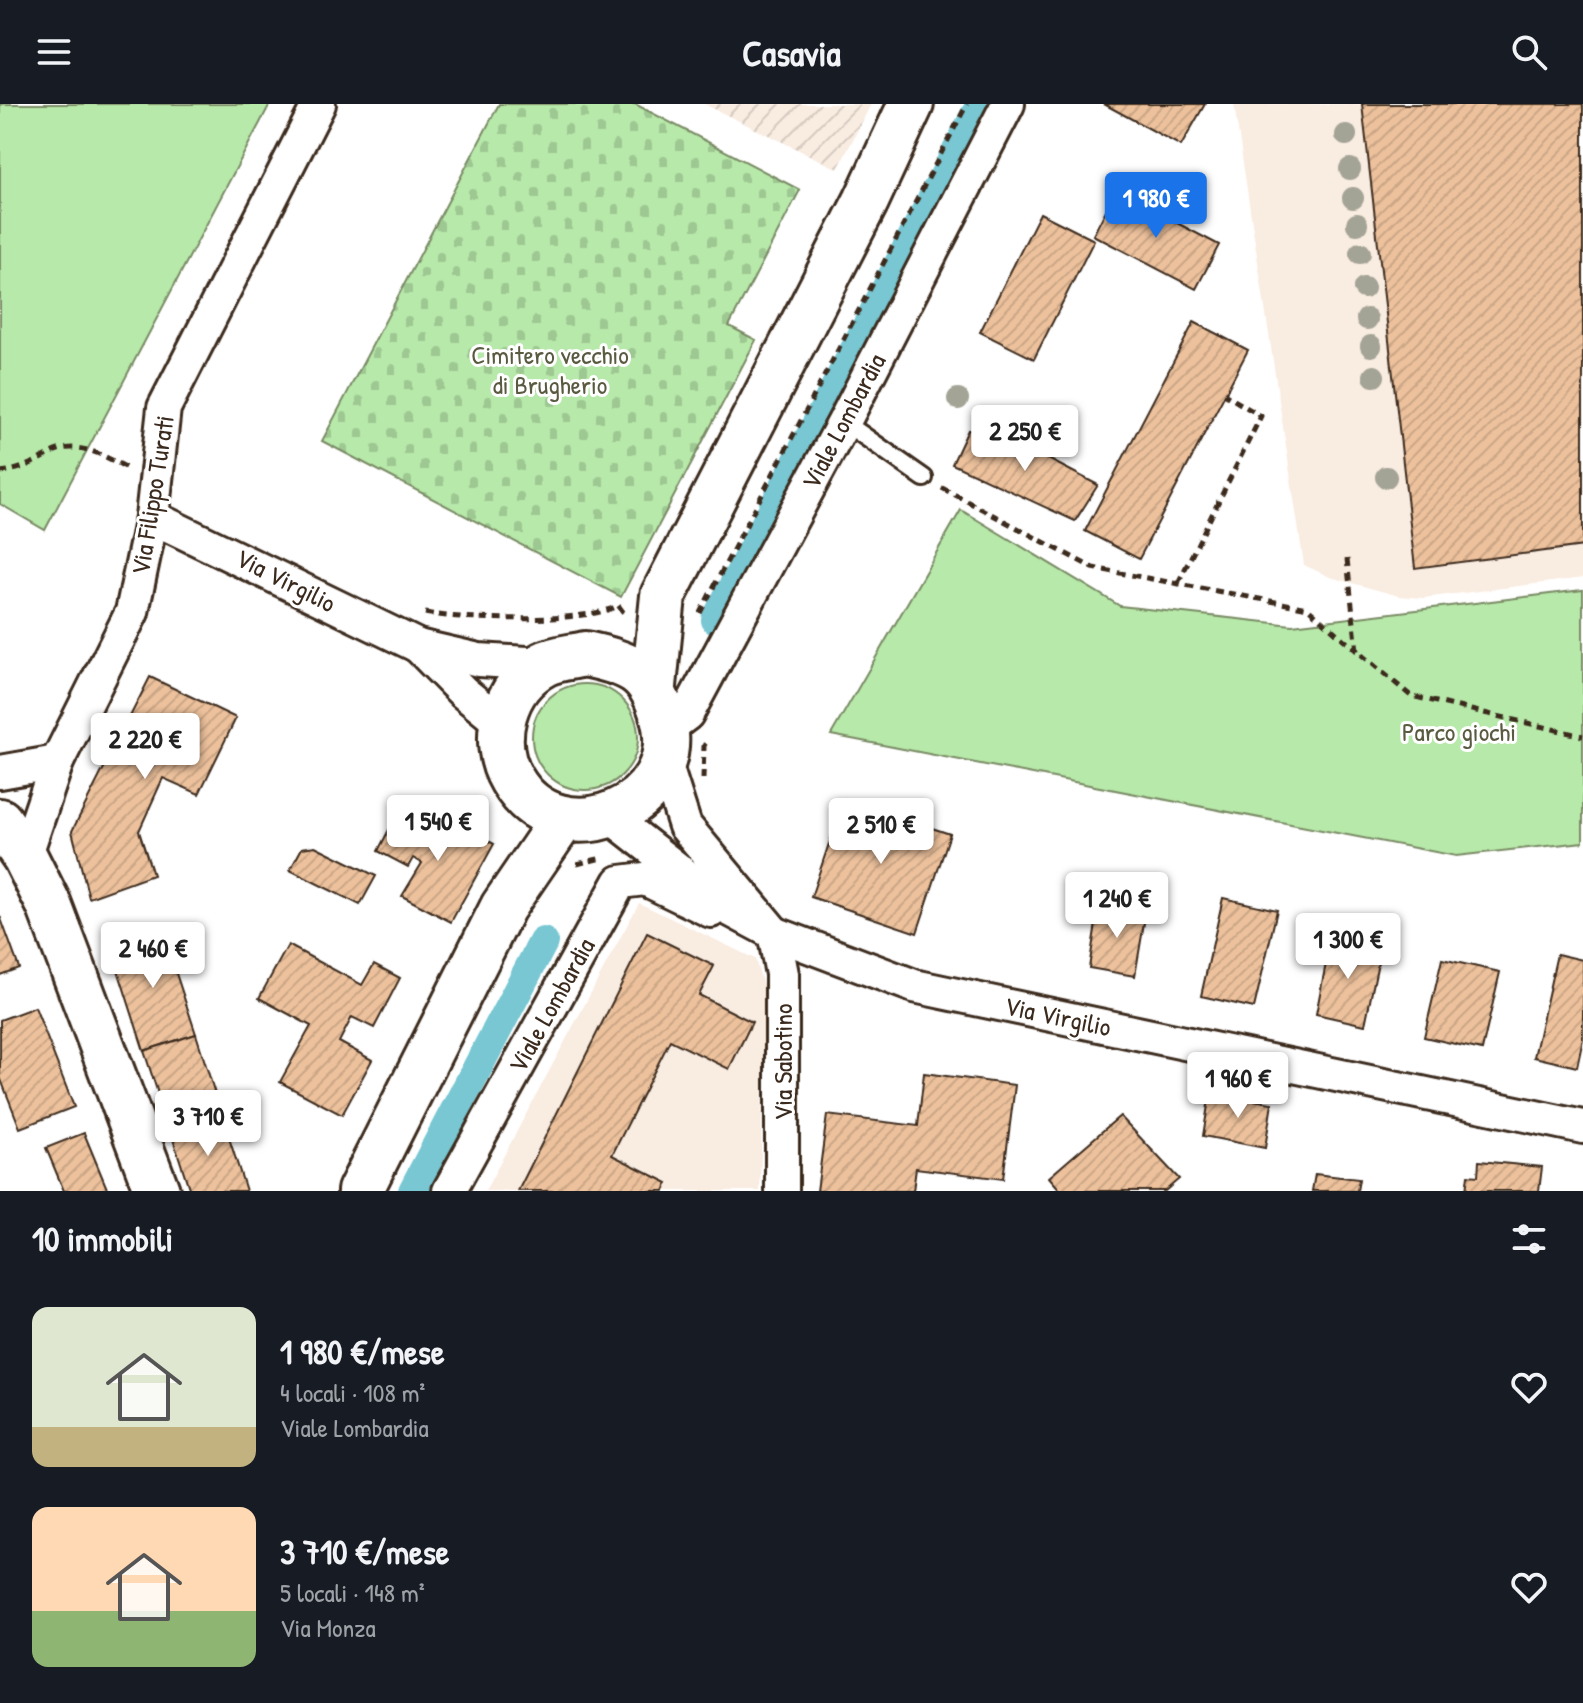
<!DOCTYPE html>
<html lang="it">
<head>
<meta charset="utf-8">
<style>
  body { margin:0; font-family:"Patrick Hand",sans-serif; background:#20242c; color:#f1f3f6; height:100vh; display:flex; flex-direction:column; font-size:30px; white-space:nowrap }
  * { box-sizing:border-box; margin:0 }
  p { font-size:26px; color:#9ea1a6 }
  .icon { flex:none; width:44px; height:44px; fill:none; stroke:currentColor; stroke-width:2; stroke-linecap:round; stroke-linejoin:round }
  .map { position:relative; height:1087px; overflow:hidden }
  .drawer { display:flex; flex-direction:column; background:#171b24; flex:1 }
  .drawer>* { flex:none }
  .price { position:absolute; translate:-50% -68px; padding:0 18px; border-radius:8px; background:#fff; color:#222; font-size:26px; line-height:52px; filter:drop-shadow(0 2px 4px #0008) }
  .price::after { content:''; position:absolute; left:50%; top:48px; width:24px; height:18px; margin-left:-12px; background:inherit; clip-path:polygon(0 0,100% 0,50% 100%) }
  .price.current { background:#1a73e8; color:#fff }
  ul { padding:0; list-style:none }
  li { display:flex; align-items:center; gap:24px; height:200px; padding:0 32px }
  li span { display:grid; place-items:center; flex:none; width:224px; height:160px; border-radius:16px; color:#555 }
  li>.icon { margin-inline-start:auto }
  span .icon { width:96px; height:96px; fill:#fffc; stroke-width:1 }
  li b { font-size:34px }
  h2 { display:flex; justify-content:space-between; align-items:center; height:96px; padding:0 32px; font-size:34px }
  header { display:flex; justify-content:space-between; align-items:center; height:104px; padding:0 32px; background:#171b24; font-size:36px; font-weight:700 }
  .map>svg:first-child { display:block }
  .built { fill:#f9ece1 }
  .industrial { fill:url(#industrial-furrows) }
  .green { fill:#b7e9aa; stroke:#798a64; stroke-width:2 }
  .cemetery { fill:url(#cemetery-stones); stroke:#798a64; stroke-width:2 }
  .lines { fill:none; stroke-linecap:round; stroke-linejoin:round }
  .canal { stroke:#78c7d3; stroke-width:30 }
  .building { fill:url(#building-hatch); stroke:#3b2a1e; stroke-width:2 }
  .lane-casing { stroke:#3b2a1e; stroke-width:22 }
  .street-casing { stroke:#3b2a1e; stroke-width:38 }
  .secondary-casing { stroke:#3b2a1e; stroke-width:50 }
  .path { stroke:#3b2a1e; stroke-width:5; stroke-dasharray:8 6; stroke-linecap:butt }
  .lane { stroke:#fff; stroke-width:16 }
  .street { stroke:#fff; stroke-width:32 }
  .secondary { stroke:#fff; stroke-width:44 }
  .tree { fill:#a4a496 }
  .labels { text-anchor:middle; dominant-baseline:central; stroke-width:6; stroke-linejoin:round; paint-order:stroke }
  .park-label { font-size:26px; fill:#5a5a41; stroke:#fff }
  .street-label { font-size:26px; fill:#3b2a1e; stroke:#fff }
</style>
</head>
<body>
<header><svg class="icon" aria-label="menu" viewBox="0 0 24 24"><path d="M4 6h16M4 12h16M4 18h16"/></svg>Casavia<svg class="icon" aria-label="search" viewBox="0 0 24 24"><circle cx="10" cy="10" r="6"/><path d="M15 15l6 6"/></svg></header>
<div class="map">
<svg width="1583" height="1087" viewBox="0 0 1583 1087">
  <defs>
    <pattern id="industrial-furrows" width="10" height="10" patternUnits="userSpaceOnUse" patternTransform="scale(2)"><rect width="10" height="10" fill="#f9ece1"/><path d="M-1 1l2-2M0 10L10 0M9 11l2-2" fill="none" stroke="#d6cbc1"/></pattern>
    <pattern id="cemetery-stones" width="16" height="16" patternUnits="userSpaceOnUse" patternTransform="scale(2)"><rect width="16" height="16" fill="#b7e9aa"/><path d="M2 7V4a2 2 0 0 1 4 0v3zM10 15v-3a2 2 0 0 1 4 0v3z" fill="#9ec892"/></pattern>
    <pattern id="building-hatch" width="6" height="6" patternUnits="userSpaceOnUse" patternTransform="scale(2)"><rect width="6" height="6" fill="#ecc19c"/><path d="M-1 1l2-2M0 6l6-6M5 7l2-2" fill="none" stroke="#cba686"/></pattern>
  </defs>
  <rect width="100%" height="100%" fill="#fff"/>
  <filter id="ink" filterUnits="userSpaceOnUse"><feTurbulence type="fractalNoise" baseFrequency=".0125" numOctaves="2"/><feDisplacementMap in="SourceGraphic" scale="16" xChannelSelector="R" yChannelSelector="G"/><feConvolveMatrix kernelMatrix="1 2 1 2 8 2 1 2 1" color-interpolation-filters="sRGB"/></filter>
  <g filter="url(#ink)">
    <!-- built -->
    <g class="built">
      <path d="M1234,0H1583V474L1423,494L1399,492L1330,473L1304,461Z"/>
      <path d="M639,799L755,855L765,887L760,1087H485Z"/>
    </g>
    <!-- industrial -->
    <path class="industrial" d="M704,0H871L838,65Z"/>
    <!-- green -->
    <g class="green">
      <path d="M0,0H270L45,426L0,400Z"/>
      <path d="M961,406L1120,502L1292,521L1583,486V738L1456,752L831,631Z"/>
      <circle cx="585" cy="633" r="53"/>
    </g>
    <!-- cemetery -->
    <path class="cemetery" d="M499,0H635L800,86L729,222L756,236L621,493L322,337Z"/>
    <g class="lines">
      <!-- canal -->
      <g class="canal">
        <path d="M716,516L981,0"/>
        <path d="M413,1087L543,838"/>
      </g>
    </g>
    <!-- building -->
    <g class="building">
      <path d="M1104,0H1205L1181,42Z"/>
      <path d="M1362,0H1583V442L1415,464Z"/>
      <path d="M1116,87L1219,141L1196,185L1093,131Z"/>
      <path d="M1040,109L1094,136L1034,255L980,228Z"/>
      <path d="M1194,218L1248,246L1139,455L1085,427Z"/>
      <path d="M968,326L1008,334L1098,381L1075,417L952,360Z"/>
      <path d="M150,573L236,614L199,690L163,674L139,727L153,771L89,794L72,727Z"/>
      <path d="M844,695L950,730L917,829L811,793Z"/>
      <path d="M395,714L435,733L447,714L494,740L451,818L402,792L422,759L413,754L408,763L378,747Z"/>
      <path d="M315,742L376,772L360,801L290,766L302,744Z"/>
      <path d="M1223,794L1277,806L1254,904L1201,892Z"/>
      <path d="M1099,800L1146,807L1135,872L1089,864Z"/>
      <path d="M0,812L19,864L0,871Z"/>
      <path d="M161,824L196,930L144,947L110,841Z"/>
      <path d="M647,829L714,862L699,891L752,918L729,965L670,936L612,1051L668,1079L664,1087H518Z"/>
      <path d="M1331,834L1381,844L1365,921L1316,910Z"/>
      <path d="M288,841L362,881L374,860L400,874L374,924L352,913L339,938L372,956L342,1011L280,978L311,922L259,894Z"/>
      <path d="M1557,850L1583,856V935L1577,963L1534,953Z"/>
      <path d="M1442,855L1500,868L1482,946L1424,933Z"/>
      <path d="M35,903L74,1003L20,1024L0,973V916Z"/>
      <path d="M196,930L222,1012L171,1029L144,947Z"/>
      <path d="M924,969L1015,981L1003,1075L916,1064L913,1087H817L827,1011L918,1022Z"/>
      <path d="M1210,989L1272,999L1265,1044L1203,1032Z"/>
      <path d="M222,1012L246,1087H190L171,1029Z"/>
      <path d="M1120,1012L1179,1075L1165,1087H1061L1049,1073Z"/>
      <path d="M84,1029L108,1087H64L46,1044Z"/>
      <path d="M1479,1057L1542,1063L1539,1087H1466L1468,1071L1478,1072Z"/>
      <path d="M1315,1070L1359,1075L1357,1087H1312Z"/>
    </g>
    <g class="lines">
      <defs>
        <path id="lane" d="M844,318L924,374"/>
        <g id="street">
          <path d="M152,413L418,542L479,556L544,560"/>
          <path d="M418,542L463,588L501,619"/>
          <path d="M667,625L687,610L844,318L1008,0"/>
          <path d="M664,656L685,722L774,829L782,870V1087"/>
          <path d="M0,668L57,658"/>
          <path d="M611,713L727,804L774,829L914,882L1583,1023"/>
          <path d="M25,753L57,658L132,508L152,413L164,304L319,0"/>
          <path d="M449,1087L620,778L645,775L711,807"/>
        </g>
        <g id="secondary">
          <path d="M585,550C630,560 650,566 663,613C688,703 559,757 512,676C489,637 503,582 544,560C555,554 573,553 585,550Z"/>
          <path d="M654,582L663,492L866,97L911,0"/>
          <path d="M0,717L25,753L49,801L157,1087"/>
          <path d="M360,1087L503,803L563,715"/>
        </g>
      </defs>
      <!-- lane casing -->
      <use href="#lane" class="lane-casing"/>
      <!-- street casing -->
      <use href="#street" class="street-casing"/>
      <!-- secondary casing -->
      <use href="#secondary" class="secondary-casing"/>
      <!-- path -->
      <g class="path">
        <path d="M0,368C17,367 32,360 47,351C76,334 102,351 129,365"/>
        <path d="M942,384L1093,464L1308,504L1357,547"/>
        <path d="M1347,455L1357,547L1411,592L1583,632"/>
        <path d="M1178,479L1261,312L1224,290"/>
        <path d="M425,509C459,516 591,520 618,501L624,509"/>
        <path d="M700,509L967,0"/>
        <path d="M703,675L704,642L708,634"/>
        <path d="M577,760L602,754"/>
      </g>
      <!-- lane -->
      <use href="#lane" class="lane"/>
      <!-- street -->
      <use href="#street" class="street"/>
      <!-- secondary -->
      <use href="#secondary" class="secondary"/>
    </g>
    <!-- trees -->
    <g class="tree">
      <circle cx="1346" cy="31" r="11"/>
      <circle cx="1350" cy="65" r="11"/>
      <circle cx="1353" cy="94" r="11"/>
      <circle cx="1357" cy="120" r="11"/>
      <circle cx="1360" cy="149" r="11"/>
      <circle cx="1364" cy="184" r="11"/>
      <circle cx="1367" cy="215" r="11"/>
      <circle cx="1371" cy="242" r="11"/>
      <circle cx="1374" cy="272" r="11"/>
      <circle cx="958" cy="295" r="11"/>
      <circle cx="1386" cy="373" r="11"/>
    </g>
  </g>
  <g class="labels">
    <!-- park labels -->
    <g class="park-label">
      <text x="550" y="250">Cimitero vecchio<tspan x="550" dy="30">di Brugherio</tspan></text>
      <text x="1459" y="627">Parco giochi</text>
    </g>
    <!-- street labels -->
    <g class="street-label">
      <text transform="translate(843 317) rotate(-62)">Viale Lombardia</text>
      <text transform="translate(152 391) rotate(-81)">Via Filippo Turati</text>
      <text transform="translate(286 476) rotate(27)">Via Virgilio</text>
      <text transform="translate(551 901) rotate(-61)">Viale Lombardia</text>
      <text transform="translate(1058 912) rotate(12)">Via Virgilio</text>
      <text transform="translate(782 958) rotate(-90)">Via Sabotino</text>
    </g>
  </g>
</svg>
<b class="price current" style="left:1156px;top:136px">1 980 €</b>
<b class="price" style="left:1025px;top:369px">2 250 €</b>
<b class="price" style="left:145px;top:677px">2 220 €</b>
<b class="price" style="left:438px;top:759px">1 540 €</b>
<b class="price" style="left:881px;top:762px">2 510 €</b>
<b class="price" style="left:1117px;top:836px">1 240 €</b>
<b class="price" style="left:1348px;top:877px">1 300 €</b>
<b class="price" style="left:153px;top:886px">2 460 €</b>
<b class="price" style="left:1238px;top:1016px">1 960 €</b>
<b class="price" style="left:208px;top:1054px">3 710 €</b>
</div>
<section class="drawer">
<h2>10 immobili<svg class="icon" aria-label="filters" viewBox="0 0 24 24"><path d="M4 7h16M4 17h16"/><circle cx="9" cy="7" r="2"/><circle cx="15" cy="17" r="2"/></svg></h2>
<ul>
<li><span style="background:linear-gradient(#dfe7d0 75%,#c2b280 0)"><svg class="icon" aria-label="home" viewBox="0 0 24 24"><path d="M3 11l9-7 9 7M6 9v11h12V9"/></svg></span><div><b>1 980 €/mese</b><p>4 locali · 108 m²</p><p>Viale Lombardia</p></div><svg class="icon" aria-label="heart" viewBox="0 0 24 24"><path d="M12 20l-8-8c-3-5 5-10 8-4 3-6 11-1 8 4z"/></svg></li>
<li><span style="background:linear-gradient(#ffd9b3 65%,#8fb573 0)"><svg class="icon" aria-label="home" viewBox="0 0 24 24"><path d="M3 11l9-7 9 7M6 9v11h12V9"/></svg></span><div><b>3 710 €/mese</b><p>5 locali · 148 m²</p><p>Via Monza</p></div><svg class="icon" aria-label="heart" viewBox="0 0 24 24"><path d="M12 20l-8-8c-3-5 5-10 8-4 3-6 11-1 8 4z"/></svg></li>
</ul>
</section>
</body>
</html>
